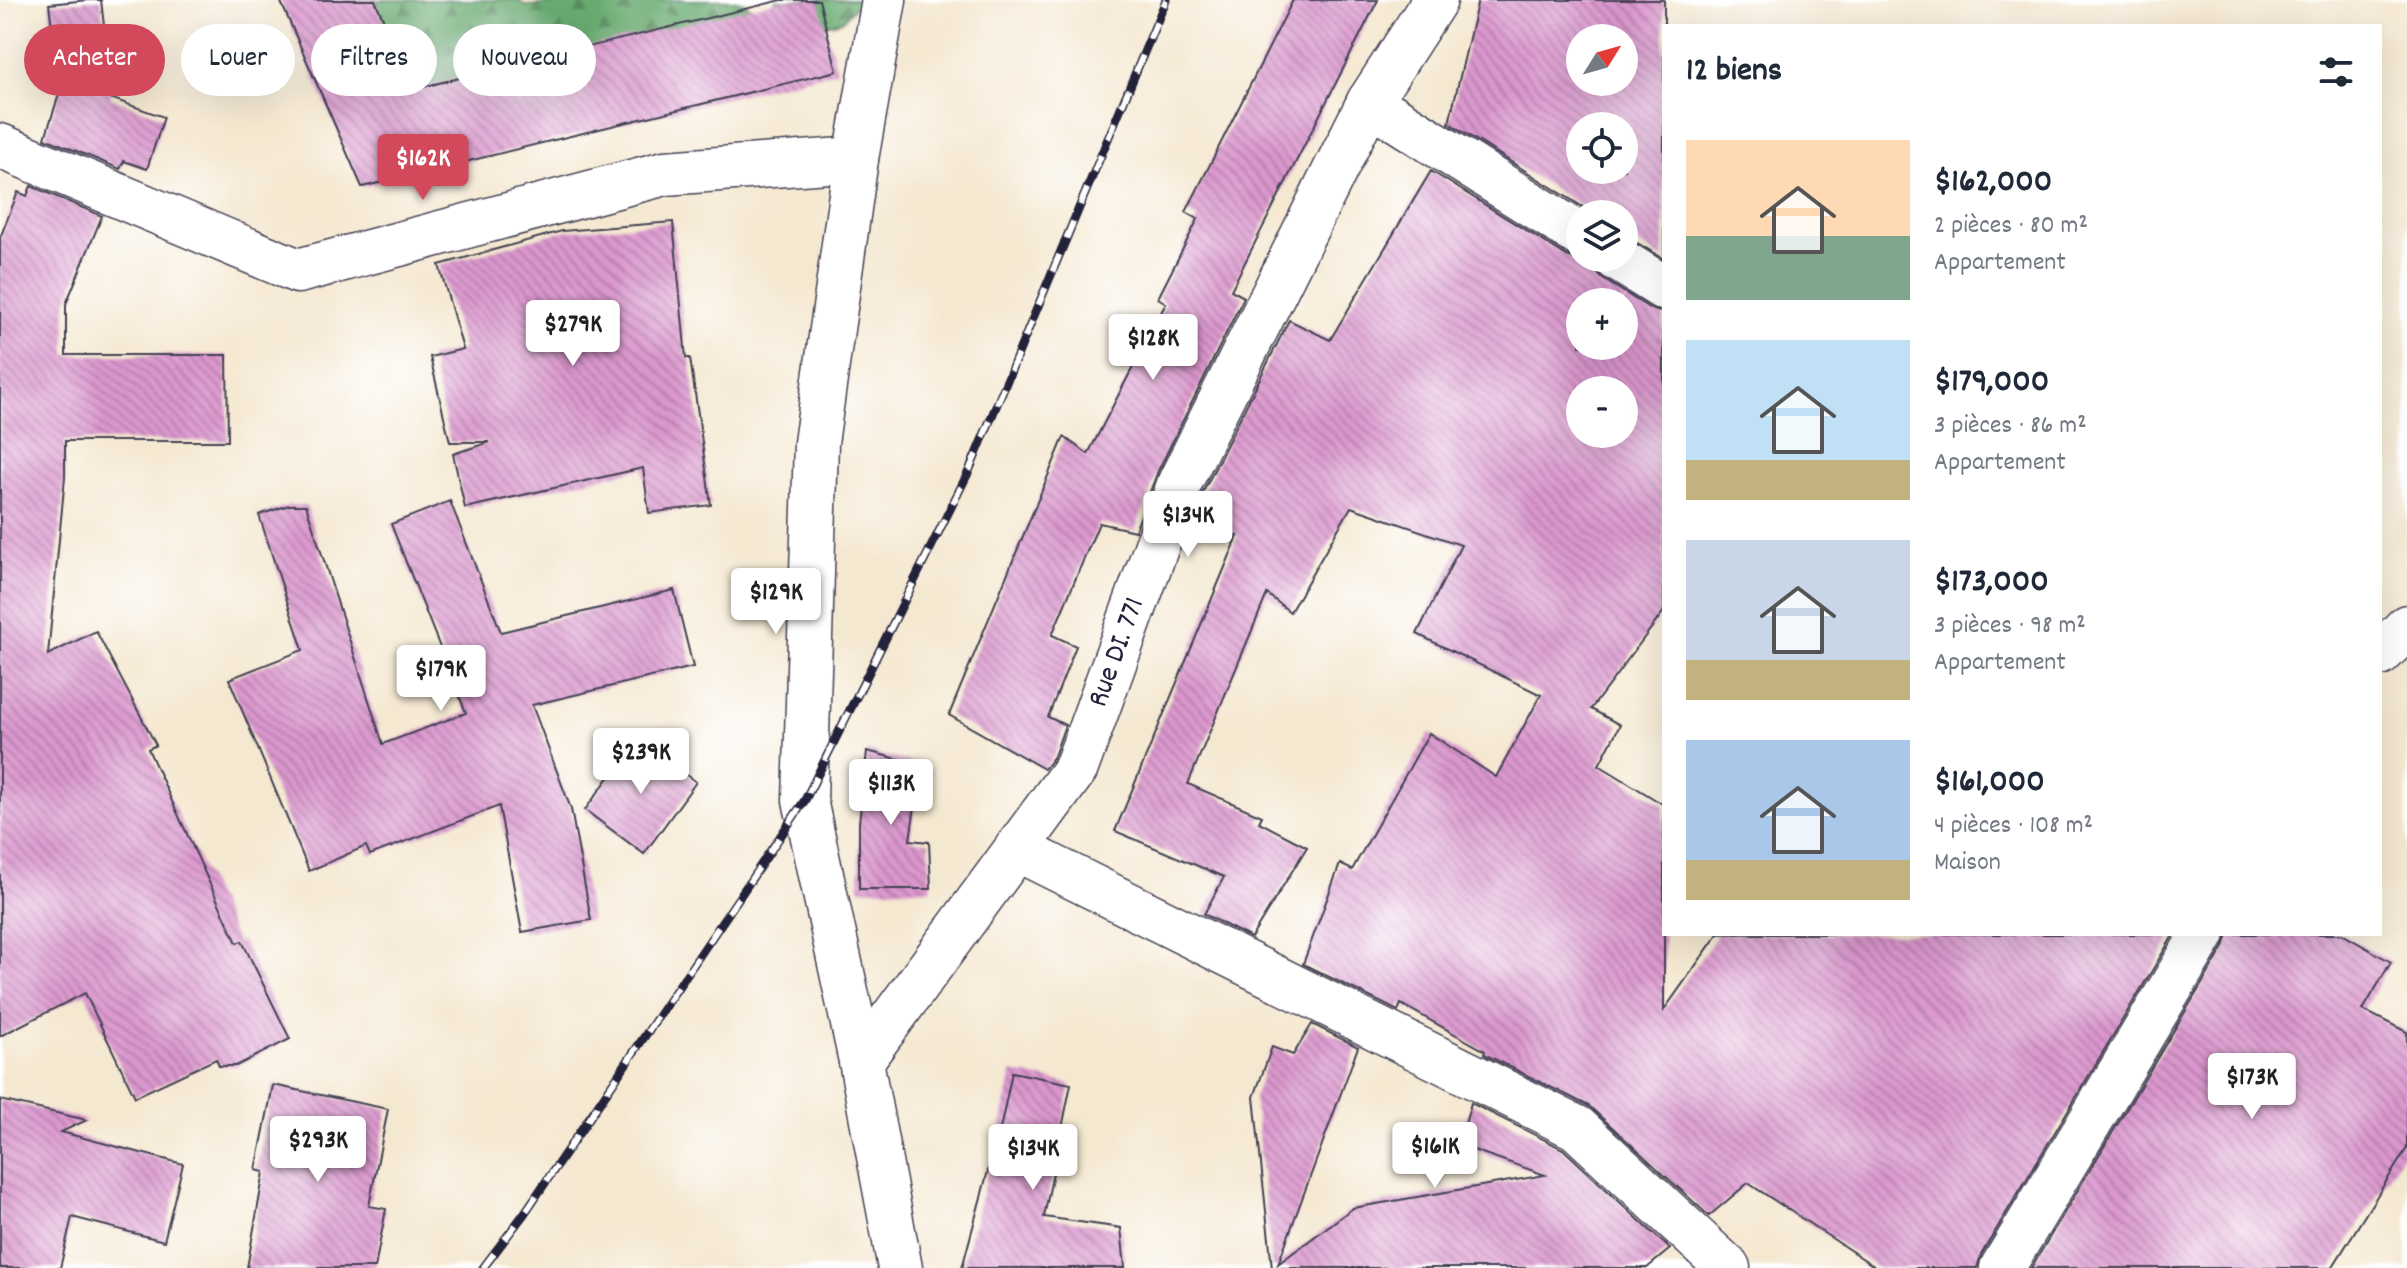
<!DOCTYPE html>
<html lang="fr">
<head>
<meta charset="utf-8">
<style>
  body { margin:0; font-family:Dekko,sans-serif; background:#f2f2f3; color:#1f2937; height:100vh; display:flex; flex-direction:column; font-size:30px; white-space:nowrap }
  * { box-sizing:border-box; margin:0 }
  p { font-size:26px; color:#747a83 }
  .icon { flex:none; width:44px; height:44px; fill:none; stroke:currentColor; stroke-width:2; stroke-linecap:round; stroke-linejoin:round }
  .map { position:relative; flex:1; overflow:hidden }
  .sheet { position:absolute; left:1662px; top:24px; width:720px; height:912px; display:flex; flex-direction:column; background:#fff; border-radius:0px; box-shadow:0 8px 32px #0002 }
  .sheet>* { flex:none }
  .guide { position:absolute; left:24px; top:24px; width:760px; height:72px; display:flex; gap:16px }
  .needle { width:52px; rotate:53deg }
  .tools { position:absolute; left:1566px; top:24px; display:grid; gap:16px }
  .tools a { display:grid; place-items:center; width:72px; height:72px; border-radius:50%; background:#fff; box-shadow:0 8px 32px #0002; font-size:40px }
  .price { position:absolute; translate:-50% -68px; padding:0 18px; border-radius:8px; background:#fff; color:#222; font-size:26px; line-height:52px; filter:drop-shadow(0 2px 4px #0008) }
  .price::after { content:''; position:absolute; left:50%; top:48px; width:24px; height:18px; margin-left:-12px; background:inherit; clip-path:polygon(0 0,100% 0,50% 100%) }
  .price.active { background:#d1495b; color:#fff }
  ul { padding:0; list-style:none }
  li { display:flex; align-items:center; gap:24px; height:200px; padding:0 24px }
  li span { display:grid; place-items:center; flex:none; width:224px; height:160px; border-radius:0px; color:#555 }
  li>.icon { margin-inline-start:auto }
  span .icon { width:96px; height:96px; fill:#fffc; stroke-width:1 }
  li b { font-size:34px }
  h2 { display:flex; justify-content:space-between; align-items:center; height:96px; padding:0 24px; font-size:34px }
  .pill { padding:0 28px; border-radius:36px; background:#fff; box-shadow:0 8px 32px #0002; font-size:28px; line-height:72px }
  .pill.active { background:#d1495b; color:#fff }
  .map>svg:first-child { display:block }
  .forest { fill:url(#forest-firs); stroke:#465; stroke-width:2 }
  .building { fill:url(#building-back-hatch); fill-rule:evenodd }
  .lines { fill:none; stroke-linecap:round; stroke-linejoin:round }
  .minor-casing { stroke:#424052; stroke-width:47 }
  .major-casing { stroke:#424052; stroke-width:47 }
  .minor { stroke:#fff; stroke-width:44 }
  .major { stroke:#fff; stroke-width:44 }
  .rail-casing { stroke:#22223b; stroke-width:9 }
  .rail { stroke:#fff; stroke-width:6; stroke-dasharray:18; stroke-linecap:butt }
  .labels { text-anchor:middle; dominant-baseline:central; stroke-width:8; stroke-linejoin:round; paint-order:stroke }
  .street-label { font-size:30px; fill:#22223b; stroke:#fff }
</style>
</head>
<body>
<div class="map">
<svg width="2407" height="1268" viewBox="0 0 2407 1268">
  <defs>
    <pattern id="forest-firs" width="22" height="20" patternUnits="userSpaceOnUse" patternTransform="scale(2)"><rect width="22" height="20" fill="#67aa6f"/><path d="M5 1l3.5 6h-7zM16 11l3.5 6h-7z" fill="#548a5c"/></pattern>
    <pattern id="building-back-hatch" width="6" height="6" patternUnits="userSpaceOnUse" patternTransform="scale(2)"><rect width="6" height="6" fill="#db97cd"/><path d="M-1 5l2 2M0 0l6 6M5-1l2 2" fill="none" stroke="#b17ba8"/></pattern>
  </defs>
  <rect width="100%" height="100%" fill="#fff"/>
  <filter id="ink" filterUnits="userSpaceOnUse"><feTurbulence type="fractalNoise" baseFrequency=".0125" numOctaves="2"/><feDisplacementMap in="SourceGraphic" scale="16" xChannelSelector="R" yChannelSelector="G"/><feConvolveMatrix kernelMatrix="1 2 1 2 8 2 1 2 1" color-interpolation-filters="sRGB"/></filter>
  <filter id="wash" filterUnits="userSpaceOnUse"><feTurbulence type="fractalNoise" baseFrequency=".006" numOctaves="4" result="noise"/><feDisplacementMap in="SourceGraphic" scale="32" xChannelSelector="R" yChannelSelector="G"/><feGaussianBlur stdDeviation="1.8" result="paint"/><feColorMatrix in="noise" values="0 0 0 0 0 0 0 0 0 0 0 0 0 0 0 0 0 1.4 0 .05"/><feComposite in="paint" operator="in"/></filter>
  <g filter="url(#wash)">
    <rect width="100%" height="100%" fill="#f5e8d1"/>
    <!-- forest -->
    <path class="forest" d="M345,0H518L526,6L599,0H738L770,19L776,0H861L842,21L809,29L587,59L497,58L496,104L430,151Z"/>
    <g id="blocks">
      <!-- building -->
      <g class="building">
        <path d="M88,0H101L109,69L119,72L110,98L164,117L147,169L124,161L120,169L45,138L60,91L49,4Z"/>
        <path d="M280,0H375L414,89L782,0H819L837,71L362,187Z"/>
        <path d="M1293,0H1378L1231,290L1244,297L1158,471L1135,531L1099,523L1052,635L1076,646L1048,717L1065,725L1054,756L1044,769L949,715L1064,437L1088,454L1166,303L1158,298L1198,219L1186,212Z"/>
        <path d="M1478,0H1664V259L1624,235V214H1594L1449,123ZM1580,38H1624V82H1580ZM1580,126H1624V170H1580Z"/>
        <path d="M1431,171L1567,256L1578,260L1591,258L1594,270L1603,279L1651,309L1664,313V611L1591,709L1620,725L1599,765L1664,805V1010L1718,934H2174L1981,1255L1977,1268H1877L1748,1183L1709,1216L1589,1106L1484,1054L1485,1051L1401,1004L1398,1011L1303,964L1340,864L1352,870L1429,733L1496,777L1541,695L1417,634L1461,545L1351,507L1290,612L1267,594L1188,784L1262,816L1259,822L1307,847L1251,938L1204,914L1224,877L1115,831L1238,536L1194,516L1203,492L1289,320L1330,340ZM1580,302H1624V346H1580ZM1580,390H1624V434H1580Z"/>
        <path d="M31,186L102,216L66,304V355H227L228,441H65V477L48,655L96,631L156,745L148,749L237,943L242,941L290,1039L236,1066H219L216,1059L135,1097L85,993L0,1036V238L18,192L27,196Z"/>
        <path d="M673,222L686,358H690L711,505L649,513L643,468L465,508L453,454L490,442H450L430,357L463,349L439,265L562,231Z"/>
        <path d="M450,501L501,632L674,590L693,667L532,705L571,809L591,920L522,932L499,806L370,855L366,846L309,871L229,679L303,650L259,515L289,505H306L383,744L466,713L391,524Z"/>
        <path d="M637,739L696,782L644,854L585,810Z"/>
        <path d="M867,751L921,765L910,840L929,842L931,889H859V823Z"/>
        <path d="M2228,934H2342L2391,962L2363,1010L2407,1032V1148L2332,1268H2031L2224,947Z"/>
        <path d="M1312,1024L1358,1047L1278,1264L1353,1208L1545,1175L1459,1145L1471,1103L1563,1149L1670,1249L1647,1268H1272L1254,1097L1272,1047L1293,1055Z"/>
        <path d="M1012,1072L1071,1084L1044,1217L1121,1228L1125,1268H962L989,1167L992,1168Z"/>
        <path d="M273,1085L388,1109L369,1206L386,1209L375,1268H247L264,1172L256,1170Z"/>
        <path d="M0,1100L87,1120L61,1132L183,1164L164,1241L72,1217L60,1268H0Z"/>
      </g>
    </g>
  </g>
  <g filter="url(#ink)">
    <use href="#blocks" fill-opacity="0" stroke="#424052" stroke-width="2"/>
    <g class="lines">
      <defs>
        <g id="minor">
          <path d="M1369,102L1580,235"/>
          <path d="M0,146L298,271L665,173L856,159"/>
          <path d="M1616,258L1664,288"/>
          <path d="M2380,654L2407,627"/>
          <path d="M1017,849L1577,1128L1728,1268"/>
          <path id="s1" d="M861,1061L1076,768L1180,482L1369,102L1435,0"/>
          <path d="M2002,1268L2203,934"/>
        </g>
        <path id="major" d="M884,0L856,159L816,443L805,800L861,1061L900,1268"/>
      </defs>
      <!-- minor casing -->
      <use href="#minor" class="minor-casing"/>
      <!-- major casing -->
      <use href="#major" class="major-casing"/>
      <!-- minor -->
      <use href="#minor" class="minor"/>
      <!-- major -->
      <use href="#major" class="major"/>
      <defs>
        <path id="rail" d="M483,1268L524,1214L805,800L969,471L1166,0"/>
      </defs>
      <!-- rail casing -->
      <use href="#rail" class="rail-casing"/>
      <!-- rail -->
      <use href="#rail" class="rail"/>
    </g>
  </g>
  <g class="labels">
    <!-- street labels -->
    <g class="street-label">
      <text stroke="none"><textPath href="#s1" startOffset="486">Rue DI. 771</textPath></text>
    </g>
  </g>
</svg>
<div class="tools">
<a><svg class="needle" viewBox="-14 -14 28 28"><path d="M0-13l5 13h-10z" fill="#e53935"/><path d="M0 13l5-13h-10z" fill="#747a83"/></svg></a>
<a><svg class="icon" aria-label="locate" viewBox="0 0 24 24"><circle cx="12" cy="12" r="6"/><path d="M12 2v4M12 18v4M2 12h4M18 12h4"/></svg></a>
<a><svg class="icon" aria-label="layers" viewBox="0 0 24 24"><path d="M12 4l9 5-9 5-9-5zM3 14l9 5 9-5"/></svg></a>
<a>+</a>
<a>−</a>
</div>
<b class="price active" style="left:423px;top:202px">$162K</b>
<b class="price" style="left:573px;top:368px">$279K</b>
<b class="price" style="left:1153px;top:382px">$128K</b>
<b class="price" style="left:1188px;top:559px">$134K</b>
<b class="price" style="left:776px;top:636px">$129K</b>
<b class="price" style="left:441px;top:713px">$179K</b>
<b class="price" style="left:641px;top:796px">$239K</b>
<b class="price" style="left:891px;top:827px">$113K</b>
<b class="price" style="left:2252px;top:1121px">$173K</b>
<b class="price" style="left:318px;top:1184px">$293K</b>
<b class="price" style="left:1435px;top:1190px">$161K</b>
<b class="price" style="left:1033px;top:1192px">$134K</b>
<div class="guide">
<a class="pill active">Acheter</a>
<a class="pill">Louer</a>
<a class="pill">Filtres</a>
<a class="pill">Nouveau</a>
</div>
<section class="sheet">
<h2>12 biens<svg class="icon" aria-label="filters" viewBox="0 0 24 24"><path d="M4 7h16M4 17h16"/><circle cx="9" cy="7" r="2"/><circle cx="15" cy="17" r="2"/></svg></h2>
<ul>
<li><span style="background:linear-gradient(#ffd9b3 60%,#7fa58c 0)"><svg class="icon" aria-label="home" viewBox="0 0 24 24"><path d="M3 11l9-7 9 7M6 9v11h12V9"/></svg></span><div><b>$162,000</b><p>2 pièces · 80 m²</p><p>Appartement</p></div></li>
<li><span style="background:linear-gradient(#bfe0f5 75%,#c2b280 0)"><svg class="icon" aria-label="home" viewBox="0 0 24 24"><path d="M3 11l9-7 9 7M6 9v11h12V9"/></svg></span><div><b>$179,000</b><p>3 pièces · 86 m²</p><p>Appartement</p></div></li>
<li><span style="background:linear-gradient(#c9d6e8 75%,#c2b280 0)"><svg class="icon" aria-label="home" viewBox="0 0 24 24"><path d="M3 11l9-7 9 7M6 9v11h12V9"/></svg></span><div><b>$173,000</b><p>3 pièces · 98 m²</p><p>Appartement</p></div></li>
<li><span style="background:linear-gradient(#a9c7e8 75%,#c2b280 0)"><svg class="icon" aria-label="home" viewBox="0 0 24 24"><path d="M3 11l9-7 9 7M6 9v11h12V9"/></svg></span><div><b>$161,000</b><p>4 pièces · 108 m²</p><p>Maison</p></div></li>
</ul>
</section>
</div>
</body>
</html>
